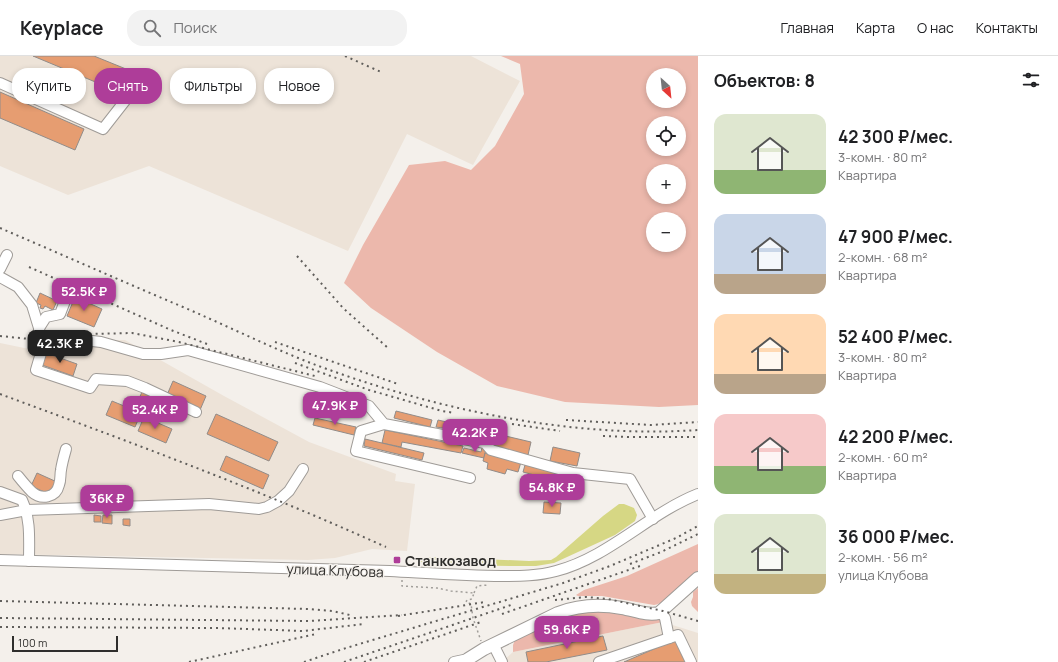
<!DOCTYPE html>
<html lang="ru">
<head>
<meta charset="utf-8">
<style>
  body { margin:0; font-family:Manrope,sans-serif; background:#f2f2f2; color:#202124; height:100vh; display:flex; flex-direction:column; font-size:15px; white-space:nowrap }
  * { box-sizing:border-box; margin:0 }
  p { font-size:13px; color:#757577 }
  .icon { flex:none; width:22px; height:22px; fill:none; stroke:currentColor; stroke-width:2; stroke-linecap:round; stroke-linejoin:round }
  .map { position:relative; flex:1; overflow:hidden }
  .details { display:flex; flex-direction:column; background:#fff; width:360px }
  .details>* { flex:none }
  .top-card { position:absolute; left:12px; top:12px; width:380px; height:36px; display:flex; gap:8px }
  .needle { width:26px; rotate:153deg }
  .controls { position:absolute; left:646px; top:12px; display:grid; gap:8px }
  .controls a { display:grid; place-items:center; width:40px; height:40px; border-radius:50%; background:#fff; box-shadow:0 2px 6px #0003; font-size:20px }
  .scale { position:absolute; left:12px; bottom:10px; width:106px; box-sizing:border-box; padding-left:4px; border:2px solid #2f2e2c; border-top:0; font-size:11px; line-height:14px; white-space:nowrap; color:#2f2e2c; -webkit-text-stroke:3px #f4f0eb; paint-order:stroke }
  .price { position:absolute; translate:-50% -34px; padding:0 9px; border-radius:8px; background:#ae3d99; color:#fff; font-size:13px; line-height:26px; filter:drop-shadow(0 1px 2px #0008) }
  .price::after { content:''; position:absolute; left:50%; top:24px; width:12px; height:9px; margin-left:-6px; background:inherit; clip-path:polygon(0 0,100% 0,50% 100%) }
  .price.on { background:#222; color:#fff }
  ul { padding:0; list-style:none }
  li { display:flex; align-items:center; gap:12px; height:100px; padding:0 16px }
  li span { display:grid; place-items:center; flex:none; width:112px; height:80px; border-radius:12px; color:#555 }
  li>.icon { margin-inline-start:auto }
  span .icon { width:48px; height:48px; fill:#fffc; stroke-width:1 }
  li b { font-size:17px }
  h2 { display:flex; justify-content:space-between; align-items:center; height:48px; padding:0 16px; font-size:17px }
  .tag { padding:0 14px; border-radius:16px; background:#fff; box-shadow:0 2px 6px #0003; font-size:14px; line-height:36px }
  .tag.on { background:#ae3d99; color:#fff }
  header { display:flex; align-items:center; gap:24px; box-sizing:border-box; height:56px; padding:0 20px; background:#fff; border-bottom:1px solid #e0e0e0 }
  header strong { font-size:19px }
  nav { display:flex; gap:22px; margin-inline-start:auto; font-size:14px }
  .search { width:280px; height:36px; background:#f2f2f2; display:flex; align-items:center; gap:10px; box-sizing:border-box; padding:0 14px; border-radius:16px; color:#757577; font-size:15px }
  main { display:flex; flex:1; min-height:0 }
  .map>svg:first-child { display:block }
  .built { fill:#ede3d8 }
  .green { fill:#ecb8ac; fill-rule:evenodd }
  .water { fill:#d6d784 }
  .building { fill:#e69d71; stroke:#918c89 }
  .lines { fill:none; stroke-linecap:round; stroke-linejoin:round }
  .minor-casing { stroke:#9f9b97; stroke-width:12 }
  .major-casing { stroke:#9f9b97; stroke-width:14 }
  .path { stroke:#a19e9a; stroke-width:1.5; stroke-dasharray:2 3; stroke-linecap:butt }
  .minor { stroke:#fff; stroke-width:10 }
  .major { stroke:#fff; stroke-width:12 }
  .rail { stroke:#605e5b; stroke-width:2; stroke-dasharray:2 4; stroke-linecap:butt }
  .poi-dot { fill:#ae3d99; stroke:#f4f0eb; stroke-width:1.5 }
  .labels { text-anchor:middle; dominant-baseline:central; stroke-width:3; stroke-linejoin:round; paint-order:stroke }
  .poi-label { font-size:14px; font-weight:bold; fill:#2f2e2c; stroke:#f4f0eb; text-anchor:start }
  .street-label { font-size:14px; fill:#2f2e2c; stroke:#f4f0eb }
</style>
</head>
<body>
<header>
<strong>Keyplace</strong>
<div class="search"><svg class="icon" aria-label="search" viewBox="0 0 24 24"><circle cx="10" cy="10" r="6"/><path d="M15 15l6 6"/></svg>Поиск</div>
<nav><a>Главная</a><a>Карта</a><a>О нас</a><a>Контакты</a></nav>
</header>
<main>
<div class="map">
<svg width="698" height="606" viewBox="0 0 698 606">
  <rect width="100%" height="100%" fill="#f4f0eb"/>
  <!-- built -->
  <g class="built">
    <path d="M0,0H471L520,25L473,109L407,78L348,195L149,110L68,139L0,110Z"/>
    <path d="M69,284H125L224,340L309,386L396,418L395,425L415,428L407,495L372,493L335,502L308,504L0,498V287L29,293Z"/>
    <path d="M663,566L698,577V606H493L505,603L513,596Z"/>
  </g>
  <!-- green -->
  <g class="green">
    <path d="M501,0H698V349L659,351L565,346L497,330L437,296L371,252L344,227L363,189L409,109L445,105L471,114L495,90L524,38L520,8ZM653,19H679V45H653ZM653,67H679V93H653ZM653,115H679V141H653ZM653,163H679V189H653Z"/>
    <path d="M698,488V515C687,523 667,548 654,549L602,540H578L576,539L584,534L627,520Z"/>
    <path d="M698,532V556L692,550L691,546L693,541V536Z"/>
    <path d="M587,554L661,561L663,566L513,596V589L515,584L562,560Z"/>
  </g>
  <!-- water -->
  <path class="water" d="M619,448H624L634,452L637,459L635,465L615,479L554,507L536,510H514L450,509L428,508L421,506V502L435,501L529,505L551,504L556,501L603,460Z"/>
  <!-- building -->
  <g class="building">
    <path d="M33,0H94L126,13L117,35Z"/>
    <path d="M0,36L84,73L75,94L0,62Z"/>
    <path d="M40,237L57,245L53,254L45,250L43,253L40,252L41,249L36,247Z"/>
    <path d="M75,241L102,253L94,271L67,260Z"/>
    <path d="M46,297L77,308L73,320L42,309Z"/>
    <path d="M173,325L206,340L200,354L167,339Z"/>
    <path d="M142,336L168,348L164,359L137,347Z"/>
    <path d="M112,345L141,357L135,371L106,359Z"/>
    <path d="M396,355L432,364L430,371L394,362Z"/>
    <path d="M216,358L278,386L269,405L207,378Z"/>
    <path d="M144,361L172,373L166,387L138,375Z"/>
    <path d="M315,362L356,371L354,379L313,369Z"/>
    <path d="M438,364L451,367L449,373L436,371Z"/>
    <path d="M459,368L481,373L480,380L458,375Z"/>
    <path d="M385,374L463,390L461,397L402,386L401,391L382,387Z"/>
    <path d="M497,378L531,386L528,399L494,391Z"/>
    <path d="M365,383L424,397L422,404L364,390Z"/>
    <path d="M482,391L486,393L484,402L462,397L464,392L481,396Z"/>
    <path d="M553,391L580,397L577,410L550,405Z"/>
    <path d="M485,397L521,406L518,416L507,413L505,418L487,413L488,407L483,405Z"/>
    <path d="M226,400L269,419L263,433L220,414Z"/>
    <path d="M525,409L578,422L576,430L523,416Z"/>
    <path d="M37,417L57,426L51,439L31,430Z"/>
    <path d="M544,446L561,447L560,458L543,457Z"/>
    <path d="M94,459L101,460V466H94Z"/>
    <path d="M103,459H112V468L102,467Z"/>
    <path d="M123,463H130V470L123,469Z"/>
    <path d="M603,580L607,594L546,606H528L526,596Z"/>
    <path d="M677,583L687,606H624Z"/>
  </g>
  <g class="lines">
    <defs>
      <g id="minor">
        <path d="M0,27L103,73L135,32"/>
        <path d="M0,213L7,199"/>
        <path d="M0,221L18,231L32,249L39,272L41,297L36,314L90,332L96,323L127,325L145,332L196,356"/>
        <path d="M39,272L46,261L60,258L65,245"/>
        <path d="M40,287L75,283L101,286L143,298H161L188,294L320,331L369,350L384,368L485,387L491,394L573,417L630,423L653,463"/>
        <path d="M384,368L361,375L356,395L470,422"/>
        <path d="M18,420C22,425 27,431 32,436C41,444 56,442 59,429C61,424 60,419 61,414C62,407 64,400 66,393"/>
        <path d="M0,436L22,444C31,464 29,484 29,505"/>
        <path d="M0,459L27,454L209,448L259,453L267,451L278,445L289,435L303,413"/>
        <path d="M0,504C130,508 260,512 390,515C427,517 465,520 502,520C520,520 538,520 556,515C609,501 648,458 698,438"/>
        <path d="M661,556L665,562L669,582"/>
        <path d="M493,588L502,606"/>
        <path d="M454,606L468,603"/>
        <path d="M599,606L678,579L691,606"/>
      </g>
      <path id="major" d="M468,606V603L484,593L558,557C579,549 600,548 622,552C634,554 647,560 659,557L698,522"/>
    </defs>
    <!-- minor casing -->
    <use href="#minor" class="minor-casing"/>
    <!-- major casing -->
    <use href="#major" class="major-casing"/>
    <!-- path -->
    <g class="path">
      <path d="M402,524V530L437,532L451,535L474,537L472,543L467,544L466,546L471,548L473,562L481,585"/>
      <path d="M474,537L477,530L488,529"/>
    </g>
    <!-- minor -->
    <use href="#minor" class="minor"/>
    <!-- major -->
    <use href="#major" class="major"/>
    <!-- rail -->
    <g class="rail">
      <path d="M345,0L381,16"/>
      <path d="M0,172C63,199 126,227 190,254C229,271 268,290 308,306C429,352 569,383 698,374"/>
      <path d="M297,200L343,252L388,292"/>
      <path d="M29,211L171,274L207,288"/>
      <path d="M0,280L30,283L89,278L132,277L179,286L315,320"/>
      <path d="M275,286L398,328"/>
      <path d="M295,307L369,334L442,355L455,357"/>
      <path d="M0,338C130,386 260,434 386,491"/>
      <path d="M566,364L651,369L698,366"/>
      <path d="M512,368L560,375"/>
      <path d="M603,380L628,381H698"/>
      <path d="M630,508L661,496L698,478"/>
      <path d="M555,544L586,541L608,543L663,555L698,565"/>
      <path d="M0,545L308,553L332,555L350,559"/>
      <path d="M502,558L640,510"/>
      <path d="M398,560L485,546"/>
      <path d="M0,562L309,565L402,559"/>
      <path d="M0,571L218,572L303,575L364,568"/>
      <path d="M189,606L316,578"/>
      <path d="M304,606L346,592L563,527L610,510L676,482L698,470"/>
      <path d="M344,606L514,548"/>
      <path d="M364,606L481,566"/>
    </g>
  </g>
  <!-- markers -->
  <rect class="poi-dot" x="393" y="500" width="8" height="8" rx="2"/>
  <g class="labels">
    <!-- poi labels -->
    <g class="poi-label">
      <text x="405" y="504">Станкозавод</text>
    </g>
    <!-- street labels -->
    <g class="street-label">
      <text transform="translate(335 514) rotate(2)">улица Клубова</text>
    </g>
  </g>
</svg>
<div class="controls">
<a><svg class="needle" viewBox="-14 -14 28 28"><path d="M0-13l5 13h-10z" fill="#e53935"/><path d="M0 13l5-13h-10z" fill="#757577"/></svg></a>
<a><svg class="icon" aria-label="locate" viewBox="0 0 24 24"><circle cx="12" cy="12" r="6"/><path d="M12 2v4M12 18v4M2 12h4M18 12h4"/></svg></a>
<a>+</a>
<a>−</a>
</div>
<div class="scale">100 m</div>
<b class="price" style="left:84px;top:256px">52.5K ₽</b>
<b class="price on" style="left:60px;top:308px">42.3K ₽</b>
<b class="price" style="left:335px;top:370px">47.9K ₽</b>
<b class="price" style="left:155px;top:374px">52.4K ₽</b>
<b class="price" style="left:475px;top:397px">42.2K ₽</b>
<b class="price" style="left:552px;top:452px">54.8K ₽</b>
<b class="price" style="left:107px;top:463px">36K ₽</b>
<b class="price" style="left:567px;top:594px">59.6K ₽</b>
<div class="top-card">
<a class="tag">Купить</a>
<a class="tag on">Снять</a>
<a class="tag">Фильтры</a>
<a class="tag">Новое</a>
</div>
</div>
<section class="details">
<h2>Объектов: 8<svg class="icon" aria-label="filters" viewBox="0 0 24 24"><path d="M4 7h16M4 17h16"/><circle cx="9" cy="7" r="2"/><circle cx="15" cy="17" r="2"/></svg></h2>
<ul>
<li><span style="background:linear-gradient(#dfe7d0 70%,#8fb573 0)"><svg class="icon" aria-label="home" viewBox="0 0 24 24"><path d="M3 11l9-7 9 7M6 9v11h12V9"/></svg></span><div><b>42 300 ₽/мес.</b><p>3-комн. · 80 m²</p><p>Квартира</p></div></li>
<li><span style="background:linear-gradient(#c9d6e8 75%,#b9a48a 0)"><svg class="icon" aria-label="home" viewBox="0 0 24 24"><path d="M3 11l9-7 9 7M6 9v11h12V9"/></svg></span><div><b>47 900 ₽/мес.</b><p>2-комн. · 68 m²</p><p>Квартира</p></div></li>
<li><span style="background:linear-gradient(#ffd9b3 75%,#b9a48a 0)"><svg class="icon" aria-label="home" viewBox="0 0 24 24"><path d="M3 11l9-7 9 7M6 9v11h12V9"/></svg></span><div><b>52 400 ₽/мес.</b><p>3-комн. · 80 m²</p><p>Квартира</p></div></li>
<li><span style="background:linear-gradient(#f6c9c9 65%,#8fb573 0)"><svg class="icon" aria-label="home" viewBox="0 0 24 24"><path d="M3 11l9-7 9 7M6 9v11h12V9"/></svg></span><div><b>42 200 ₽/мес.</b><p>2-комн. · 60 m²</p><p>Квартира</p></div></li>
<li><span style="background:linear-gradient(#dfe7d0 75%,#c2b280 0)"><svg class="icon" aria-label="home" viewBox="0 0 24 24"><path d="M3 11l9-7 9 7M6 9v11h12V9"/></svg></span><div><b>36 000 ₽/мес.</b><p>2-комн. · 56 m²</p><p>улица Клубова</p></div></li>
</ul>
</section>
</main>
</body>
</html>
